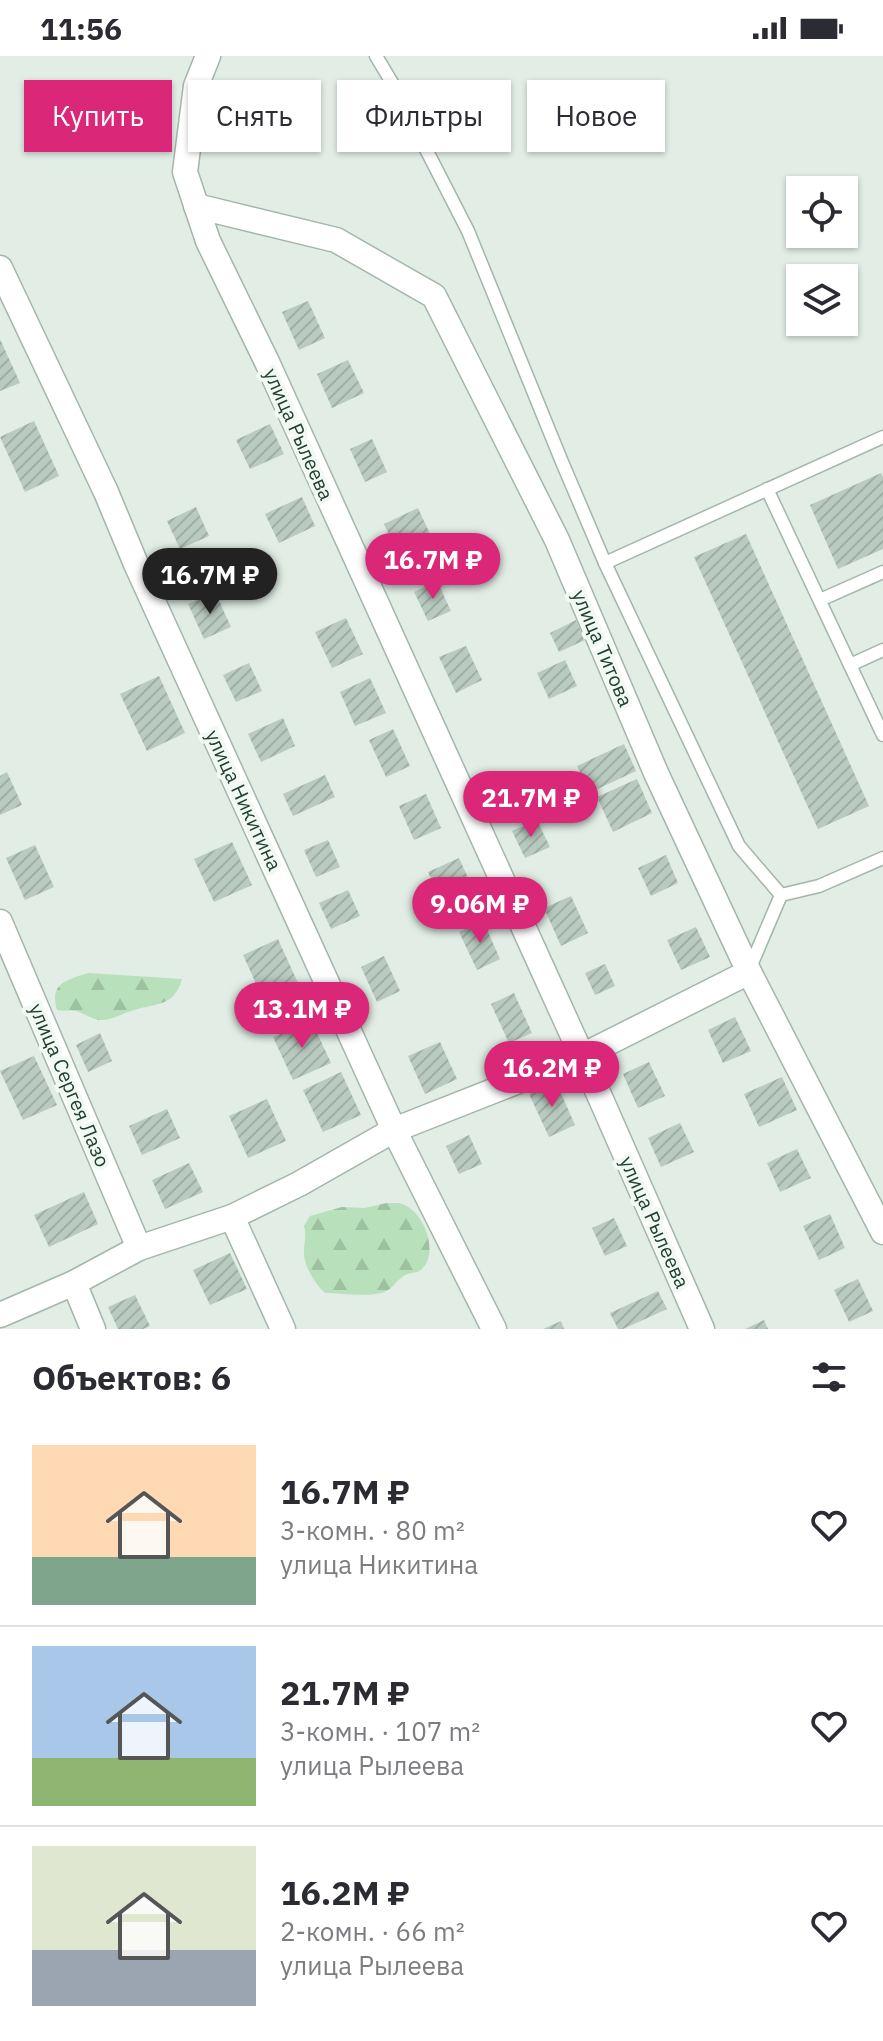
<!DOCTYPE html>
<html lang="ru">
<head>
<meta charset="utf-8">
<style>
  body { margin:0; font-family:"IBM Plex Sans",sans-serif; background:#f2f2f3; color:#2b2b33; height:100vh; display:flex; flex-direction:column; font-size:30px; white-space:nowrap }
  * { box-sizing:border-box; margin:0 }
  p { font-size:26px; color:#7c7c81 }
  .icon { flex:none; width:44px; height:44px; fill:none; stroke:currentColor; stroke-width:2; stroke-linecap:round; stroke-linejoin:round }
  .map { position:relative; height:1273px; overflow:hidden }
  .drawer { display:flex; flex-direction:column; background:#fff; flex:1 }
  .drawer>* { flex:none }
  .guide { position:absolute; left:24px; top:24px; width:836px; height:72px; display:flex; gap:16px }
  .controls { position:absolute; left:786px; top:120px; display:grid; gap:16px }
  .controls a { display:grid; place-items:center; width:72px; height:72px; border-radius:0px; background:#fff; box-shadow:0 2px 6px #0004; font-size:40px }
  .price { position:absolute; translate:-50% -68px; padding:0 18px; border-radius:28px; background:#db2777; color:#fff; font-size:26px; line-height:52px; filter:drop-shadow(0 2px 4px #0008) }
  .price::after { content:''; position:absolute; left:50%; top:48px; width:24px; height:18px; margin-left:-12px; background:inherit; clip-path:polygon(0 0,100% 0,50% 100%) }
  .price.on { background:#222; color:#fff }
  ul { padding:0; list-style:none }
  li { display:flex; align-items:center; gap:24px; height:200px; padding:0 32px }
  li+li { border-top:2px solid #e1e1e2 }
  li span { display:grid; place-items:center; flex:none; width:224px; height:160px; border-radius:0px; color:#555 }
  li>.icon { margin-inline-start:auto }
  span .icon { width:96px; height:96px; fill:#fffc; stroke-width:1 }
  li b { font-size:34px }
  h2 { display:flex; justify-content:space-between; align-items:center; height:96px; padding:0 32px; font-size:34px }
  .chip { padding:0 28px; border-radius:0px; background:#fff; box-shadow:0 2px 6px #0004; font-size:28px; line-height:72px }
  .chip.on { background:#db2777; color:#fff }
  .status { display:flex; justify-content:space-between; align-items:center; height:56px; padding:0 40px; background:#fff; direction:ltr }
  .status svg { height:22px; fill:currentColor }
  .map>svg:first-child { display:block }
  .forest { fill:url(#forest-firs) }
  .building { fill:url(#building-hatch) }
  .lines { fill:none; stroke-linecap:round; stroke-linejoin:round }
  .lane-casing { stroke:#a3b6ab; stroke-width:15 }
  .street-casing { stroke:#a3b6ab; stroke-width:27 }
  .lane { stroke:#fff; stroke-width:12 }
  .street { stroke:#fff; stroke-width:24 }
  .labels { text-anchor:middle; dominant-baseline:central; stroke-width:8; stroke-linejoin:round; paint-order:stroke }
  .street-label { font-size:20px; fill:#204030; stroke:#f2f9f4 }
</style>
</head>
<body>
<div class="status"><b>11:56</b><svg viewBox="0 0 49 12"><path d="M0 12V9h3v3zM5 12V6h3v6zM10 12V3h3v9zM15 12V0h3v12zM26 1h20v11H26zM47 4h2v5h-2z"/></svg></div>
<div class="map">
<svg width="883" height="1273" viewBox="0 0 883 1273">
  <defs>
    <pattern id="forest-firs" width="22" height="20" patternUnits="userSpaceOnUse" patternTransform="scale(2)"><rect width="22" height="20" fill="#b8e0ba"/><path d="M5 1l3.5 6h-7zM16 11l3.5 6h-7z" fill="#9ec1a0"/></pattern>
    <pattern id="building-hatch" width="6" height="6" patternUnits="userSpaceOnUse" patternTransform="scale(2)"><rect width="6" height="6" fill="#b9cbc0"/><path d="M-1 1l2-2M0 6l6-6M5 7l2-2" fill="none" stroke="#9fafa5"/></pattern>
  </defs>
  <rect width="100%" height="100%" fill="#e1ede5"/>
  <!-- forest -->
  <g class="forest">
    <path d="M88,917L182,923C174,952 154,947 131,955C120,958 111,965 100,964C91,963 84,957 76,955C70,954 63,955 57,954C49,927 67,924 88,917Z"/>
    <path d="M387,1147C388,1147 398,1147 399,1147C423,1152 440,1195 422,1213C416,1218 412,1216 405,1219C396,1224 392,1235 381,1237C364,1241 342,1237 325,1237C316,1229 303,1209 304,1196C304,1186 307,1180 304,1170L310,1160L342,1151L364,1152Z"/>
  </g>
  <!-- building -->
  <g class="building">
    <path d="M308,245L325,282L299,294L282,256Z"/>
    <path d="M0,283L20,327L0,335Z"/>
    <path d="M348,304L364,337L332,352L317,318Z"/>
    <path d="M34,365L59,420L25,436L0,381Z"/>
    <path d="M270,368L284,398L250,413L236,384Z"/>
    <path d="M372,383L387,416L365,426L350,393Z"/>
    <path d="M881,417L883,421V493L838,513L810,449Z"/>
    <path d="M302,441L315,470L279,487L265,458Z"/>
    <path d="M196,451L209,480L180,493L167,465Z"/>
    <path d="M418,452L430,478L396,494L384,468Z"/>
    <path d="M746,478L869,750L818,773L694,501Z"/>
    <path d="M437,525L451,555L428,565L414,536Z"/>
    <path d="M215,536L231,571L204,583L188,548Z"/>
    <path d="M346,562L363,598L332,612L315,576Z"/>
    <path d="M576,564L585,584L559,596L550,577Z"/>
    <path d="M466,590L482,624L456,637L439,601Z"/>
    <path d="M565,604L577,630L549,643L537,617Z"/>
    <path d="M249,607L262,635L236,646L223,619Z"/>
    <path d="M159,620L185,677L147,695L120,638Z"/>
    <path d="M370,622L386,657L355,670L340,636Z"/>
    <path d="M283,662L295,690L261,706L248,678Z"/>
    <path d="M393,673L410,710L386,721L369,684Z"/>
    <path d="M624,688L636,715L589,737L577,710Z"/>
    <path d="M7,716L22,749L0,759V720Z"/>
    <path d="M325,719L335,741L293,760L283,738Z"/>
    <path d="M637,723L652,757L613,776L597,741Z"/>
    <path d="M426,738L441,772L414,784L399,750Z"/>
    <path d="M537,764L550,791L525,802L512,775Z"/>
    <path d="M328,784L340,811L316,821L304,794Z"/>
    <path d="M232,786L252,829L214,846L194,803Z"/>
    <path d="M35,789L54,831L25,844L6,802Z"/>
    <path d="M666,799L678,827L651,840L638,812Z"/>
    <path d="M459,802L475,837L444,851L428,816Z"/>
    <path d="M348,834L360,860L331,873L319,847Z"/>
    <path d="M571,840L588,877L561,890L544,852Z"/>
    <path d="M483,865L500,903L477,914L459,876Z"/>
    <path d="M696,871L710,901L681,914L667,884Z"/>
    <path d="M278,883L298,927L263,943L243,899Z"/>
    <path d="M384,900L400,935L377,946L361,911Z"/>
    <path d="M605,908L615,930L595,939L585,917Z"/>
    <path d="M514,937L532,977L509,987L491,948Z"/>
    <path d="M735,961L751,995L723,1007L708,974Z"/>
    <path d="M311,964L331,1007L293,1024L273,981Z"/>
    <path d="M100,977L112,1005L88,1016L76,989Z"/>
    <path d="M440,986L457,1023L425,1038L408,1000Z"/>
    <path d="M34,1000L57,1049L23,1064L0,1015Z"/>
    <path d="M649,1006L665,1040L638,1052L623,1018Z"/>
    <path d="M341,1016L361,1059L323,1076L303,1034Z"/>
    <path d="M782,1021L797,1054L759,1071L744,1038Z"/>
    <path d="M556,1026L575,1069L549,1081L529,1038Z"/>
    <path d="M267,1043L286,1085L248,1102L229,1060Z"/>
    <path d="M167,1053L180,1082L142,1099L129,1070Z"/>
    <path d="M680,1067L694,1096L661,1111L648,1082Z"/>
    <path d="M469,1079L482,1108L459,1118L446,1090Z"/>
    <path d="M797,1093L811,1122L780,1136L767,1107Z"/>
    <path d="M189,1107L203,1136L165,1153L152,1124Z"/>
    <path d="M84,1136L98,1168L49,1191L34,1159Z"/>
    <path d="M830,1158L845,1192L819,1204L803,1170Z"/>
    <path d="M614,1162L627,1190L605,1200L592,1172Z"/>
    <path d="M230,1197L247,1233L210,1249L193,1214Z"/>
    <path d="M858,1223L873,1255L849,1266L834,1234Z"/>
    <path d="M658,1235L667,1253L623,1273H618L610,1257Z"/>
    <path d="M135,1239L150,1270L143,1273H118L108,1251Z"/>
    <path d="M764,1264L768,1273H745Z"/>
    <path d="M561,1265L564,1273H543Z"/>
  </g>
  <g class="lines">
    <defs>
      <g id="lane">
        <path d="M376,0L391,25L468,175L562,406L605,507L739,790L781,839"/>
        <path d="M767,433L883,679"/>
        <path d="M605,507L883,381"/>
        <path d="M820,544L883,516"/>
        <path d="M850,609L883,594"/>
        <path d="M781,839L819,830L883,802"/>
        <path d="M749,914L781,839"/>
      </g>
      <g id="street">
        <path d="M208,0L196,30L185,116L208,185L267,306L582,1000L702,1273"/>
        <path d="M196,150L336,184L434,240L557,484L656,717L749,916L883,1176"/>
        <path d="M0,212L106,436L136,508L394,1074L494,1273"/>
        <path d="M0,866L139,1192"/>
        <path d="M232,1161L299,1128L394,1074L582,1000L749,916"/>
        <path d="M74,1227L93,1273"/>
        <path d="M0,1259L74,1227L139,1192L232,1161L283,1273"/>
      </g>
    </defs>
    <!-- lane casing -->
    <use href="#lane" class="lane-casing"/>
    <!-- street casing -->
    <use href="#street" class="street-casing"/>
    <!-- lane -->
    <use href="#lane" class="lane"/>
    <!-- street -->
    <use href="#street" class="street"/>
  </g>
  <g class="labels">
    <!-- street labels -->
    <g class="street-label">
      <text transform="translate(299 378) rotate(66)">улица Рылеева</text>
      <text transform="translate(603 592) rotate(67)">улица Титова</text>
      <text transform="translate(244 744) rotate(65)">улица Никитина</text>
      <text transform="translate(70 1029) rotate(67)">улица Сергея Лазо</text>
      <text transform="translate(655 1166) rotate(66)">улица Рылеева</text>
    </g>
  </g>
</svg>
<div class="controls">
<a><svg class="icon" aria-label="locate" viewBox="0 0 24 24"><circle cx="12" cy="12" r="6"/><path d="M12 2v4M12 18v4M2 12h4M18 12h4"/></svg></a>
<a><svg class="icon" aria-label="layers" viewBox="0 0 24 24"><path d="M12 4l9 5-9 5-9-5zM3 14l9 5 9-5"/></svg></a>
</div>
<b class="price" style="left:433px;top:545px">16.7M ₽</b>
<b class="price on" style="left:210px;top:560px">16.7M ₽</b>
<b class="price" style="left:531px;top:783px">21.7M ₽</b>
<b class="price" style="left:480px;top:889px">9.06M ₽</b>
<b class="price" style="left:302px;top:994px">13.1M ₽</b>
<b class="price" style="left:552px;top:1053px">16.2M ₽</b>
<div class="guide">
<a class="chip on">Купить</a>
<a class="chip">Снять</a>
<a class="chip">Фильтры</a>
<a class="chip">Новое</a>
</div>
</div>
<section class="drawer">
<h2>Объектов: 6<svg class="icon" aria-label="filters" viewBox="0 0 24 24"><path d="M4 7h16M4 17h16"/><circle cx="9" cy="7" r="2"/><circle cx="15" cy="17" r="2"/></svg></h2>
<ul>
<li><span style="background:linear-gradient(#ffd9b3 70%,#7fa58c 0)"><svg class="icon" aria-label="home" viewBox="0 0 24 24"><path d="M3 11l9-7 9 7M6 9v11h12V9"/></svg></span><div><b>16.7M ₽</b><p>3-комн. · 80 m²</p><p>улица Никитина</p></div><svg class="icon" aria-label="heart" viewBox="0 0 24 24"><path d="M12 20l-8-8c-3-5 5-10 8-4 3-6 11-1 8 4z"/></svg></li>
<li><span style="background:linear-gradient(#a9c7e8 70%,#8fb573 0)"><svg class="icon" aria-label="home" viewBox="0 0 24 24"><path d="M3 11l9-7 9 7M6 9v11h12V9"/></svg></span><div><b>21.7M ₽</b><p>3-комн. · 107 m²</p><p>улица Рылеева</p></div><svg class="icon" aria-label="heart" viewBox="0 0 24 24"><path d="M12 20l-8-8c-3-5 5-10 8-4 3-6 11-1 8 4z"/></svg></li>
<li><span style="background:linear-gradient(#dfe7d0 65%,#9aa5b1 0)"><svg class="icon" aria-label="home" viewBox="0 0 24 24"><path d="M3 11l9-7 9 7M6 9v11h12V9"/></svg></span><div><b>16.2M ₽</b><p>2-комн. · 66 m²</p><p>улица Рылеева</p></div><svg class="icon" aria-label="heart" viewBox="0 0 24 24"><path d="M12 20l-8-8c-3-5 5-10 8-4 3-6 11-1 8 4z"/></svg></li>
</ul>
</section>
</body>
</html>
